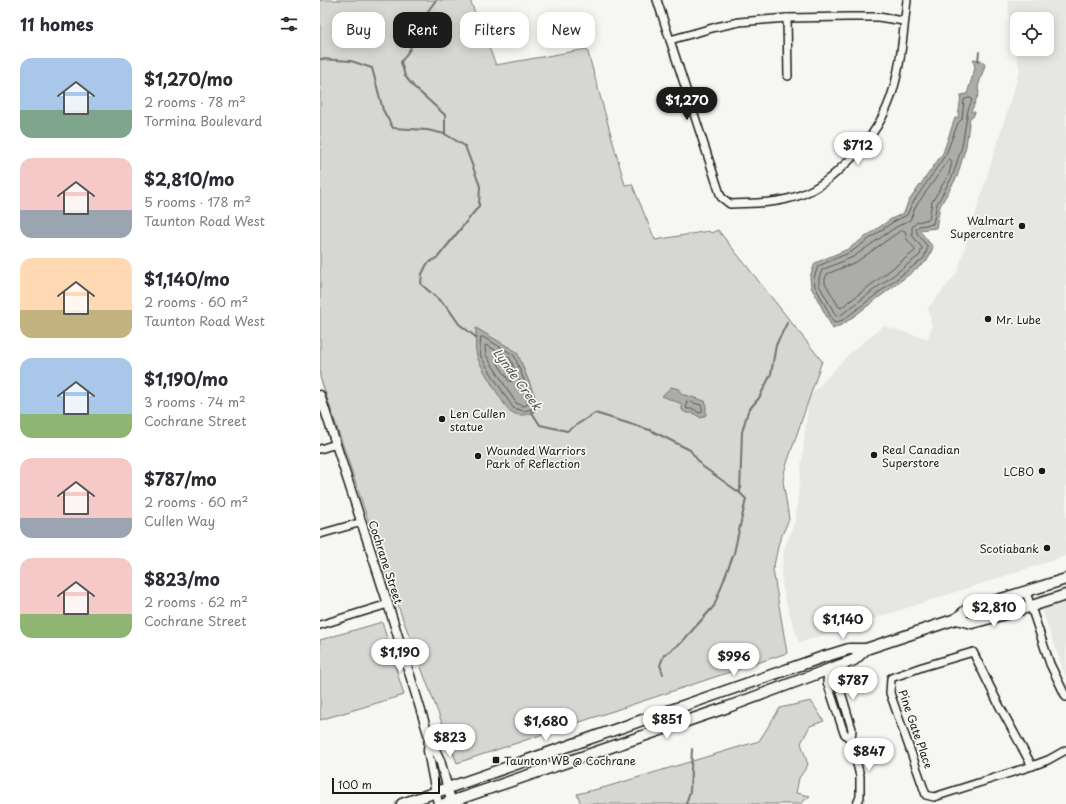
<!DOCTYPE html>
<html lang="en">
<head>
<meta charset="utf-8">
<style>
  body { margin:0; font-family:"Playpen Sans",sans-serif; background:#f2f2f3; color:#2b2b33; height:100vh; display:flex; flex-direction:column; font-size:15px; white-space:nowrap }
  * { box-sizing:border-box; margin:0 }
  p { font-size:13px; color:#7c7c81 }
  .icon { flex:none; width:22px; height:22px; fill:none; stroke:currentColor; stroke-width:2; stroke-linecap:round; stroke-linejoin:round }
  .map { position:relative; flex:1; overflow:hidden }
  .drawer { display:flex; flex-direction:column; background:#fff; width:320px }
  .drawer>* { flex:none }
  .banner { position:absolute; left:12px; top:12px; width:380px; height:36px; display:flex; gap:8px }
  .tools { position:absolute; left:690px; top:12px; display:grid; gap:8px }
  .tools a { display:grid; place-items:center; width:44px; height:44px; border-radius:8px; background:#fff; box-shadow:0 2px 10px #0003; font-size:20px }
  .scale { position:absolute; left:12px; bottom:10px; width:108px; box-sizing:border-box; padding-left:4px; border:2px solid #1c1c1c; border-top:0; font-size:11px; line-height:14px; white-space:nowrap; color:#1c1c1c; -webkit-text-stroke:3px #f6f6f2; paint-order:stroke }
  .price { position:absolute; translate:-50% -34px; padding:0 9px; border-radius:14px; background:#fff; color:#222; font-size:13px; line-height:26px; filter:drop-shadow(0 1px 2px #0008) }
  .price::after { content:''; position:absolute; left:50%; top:24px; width:12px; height:9px; margin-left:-6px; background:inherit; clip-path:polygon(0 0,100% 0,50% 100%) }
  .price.current { background:#1c1c1c; color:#fff }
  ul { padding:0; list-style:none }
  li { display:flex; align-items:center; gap:12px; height:100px; padding:0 20px }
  li span { display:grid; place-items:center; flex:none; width:112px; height:80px; border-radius:12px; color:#555 }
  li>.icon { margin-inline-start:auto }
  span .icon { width:48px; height:48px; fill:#fffc; stroke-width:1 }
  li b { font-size:17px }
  h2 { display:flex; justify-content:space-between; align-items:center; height:48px; padding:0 20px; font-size:17px }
  .chip { padding:0 14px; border-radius:12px; background:#fff; box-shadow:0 2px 10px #0003; font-size:14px; line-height:36px }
  .chip.current { background:#1c1c1c; color:#fff }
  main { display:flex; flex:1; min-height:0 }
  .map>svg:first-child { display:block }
  .built { fill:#e6e6e2; fill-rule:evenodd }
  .green { fill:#d6d6d2; stroke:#797977 }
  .water { fill:#acaca9; stroke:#727271 }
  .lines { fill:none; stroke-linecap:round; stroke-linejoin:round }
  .shore { stroke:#565654; stroke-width:1 }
  .stream { stroke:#727271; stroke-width:2 }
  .minor-casing { stroke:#1c1c1c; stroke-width:10 }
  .tertiary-casing { stroke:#1c1c1c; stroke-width:11 }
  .secondary-casing { stroke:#1c1c1c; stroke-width:13 }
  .minor { stroke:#f6f6f2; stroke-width:7 }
  .tertiary { stroke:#f6f6f2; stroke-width:8 }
  .secondary { stroke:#f6f6f2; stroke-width:10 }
  .poi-dot { fill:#1c1c1c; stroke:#f6f6f2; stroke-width:1.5 }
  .labels { text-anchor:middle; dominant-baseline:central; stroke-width:3.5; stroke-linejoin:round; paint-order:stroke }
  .poi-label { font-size:11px; fill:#1c1c1c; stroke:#f6f6f2; text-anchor:start }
  .street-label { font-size:11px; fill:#1c1c1c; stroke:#f6f6f2 }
  .water-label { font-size:12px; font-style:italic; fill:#565654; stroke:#f6f6f2 }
</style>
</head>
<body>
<main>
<section class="drawer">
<h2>11 homes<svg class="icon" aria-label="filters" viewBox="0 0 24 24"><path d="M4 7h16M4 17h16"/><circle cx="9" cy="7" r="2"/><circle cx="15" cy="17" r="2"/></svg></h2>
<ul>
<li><span style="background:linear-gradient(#a9c7e8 65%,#7fa58c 0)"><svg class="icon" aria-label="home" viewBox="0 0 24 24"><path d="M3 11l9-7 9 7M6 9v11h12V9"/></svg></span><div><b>$1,270/mo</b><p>2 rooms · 78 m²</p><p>Tormina Boulevard</p></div></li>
<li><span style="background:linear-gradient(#f6c9c9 65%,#9aa5b1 0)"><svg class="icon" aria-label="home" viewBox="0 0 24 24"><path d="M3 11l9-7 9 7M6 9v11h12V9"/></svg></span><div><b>$2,810/mo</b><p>5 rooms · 178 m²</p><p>Taunton Road West</p></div></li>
<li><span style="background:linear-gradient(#ffd9b3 65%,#c2b280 0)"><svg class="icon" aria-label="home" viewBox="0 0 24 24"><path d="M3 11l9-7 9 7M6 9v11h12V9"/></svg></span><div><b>$1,140/mo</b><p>2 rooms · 60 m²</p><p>Taunton Road West</p></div></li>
<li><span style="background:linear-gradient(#a9c7e8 70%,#8fb573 0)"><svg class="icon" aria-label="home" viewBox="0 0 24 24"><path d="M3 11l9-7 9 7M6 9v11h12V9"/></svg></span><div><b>$1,190/mo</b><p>3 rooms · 74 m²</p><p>Cochrane Street</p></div></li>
<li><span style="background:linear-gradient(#f6c9c9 75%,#9aa5b1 0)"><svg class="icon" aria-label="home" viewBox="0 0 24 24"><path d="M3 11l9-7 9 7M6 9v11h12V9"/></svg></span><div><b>$787/mo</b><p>2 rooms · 60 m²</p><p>Cullen Way</p></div></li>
<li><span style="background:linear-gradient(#f6c9c9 70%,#8fb573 0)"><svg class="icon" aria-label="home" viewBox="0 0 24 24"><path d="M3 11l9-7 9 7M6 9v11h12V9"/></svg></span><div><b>$823/mo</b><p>2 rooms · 62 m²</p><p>Cochrane Street</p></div></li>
</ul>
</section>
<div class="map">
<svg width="746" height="804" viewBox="0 0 746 804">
  <rect width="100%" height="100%" fill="#f6f6f2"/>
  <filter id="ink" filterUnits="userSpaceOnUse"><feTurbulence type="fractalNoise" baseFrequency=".025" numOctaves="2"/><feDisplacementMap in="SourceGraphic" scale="8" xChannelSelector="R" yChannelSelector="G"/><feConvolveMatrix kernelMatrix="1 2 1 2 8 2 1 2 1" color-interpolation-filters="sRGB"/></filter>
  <g filter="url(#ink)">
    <!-- built -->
    <g class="built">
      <path d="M688,0H746V556L479,643L465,599L461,576L464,549L475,522L489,397L529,354L563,326L608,339L612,327L608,308L637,273L700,70L690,30ZM697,19H727V49H697Z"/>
      <path d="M746,603V676L743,669L722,610Z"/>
    </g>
    <!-- green -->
    <g class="green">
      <path d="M0,0H150L176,65L267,49L305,185L312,184L335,240L389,231L391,233L398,230L502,361L465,469L463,481L469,519L459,542L453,570L467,653L137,763L69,582L0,377Z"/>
      <path d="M62,622L84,695L0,720V640Z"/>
      <path d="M491,701L504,721L490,726L481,743L488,765L479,778L476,793L490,796L480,804H261L257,794L286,787L439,741L460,708Z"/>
    </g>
    <!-- water -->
    <g class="water">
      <path d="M653,59L661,60L665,65L658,87L659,93L651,112H655L653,117H650L646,146L637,177L620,206L616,228L599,230L613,247L607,261L525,323L513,329L491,287L490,277L495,263L528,249L571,219L584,213L588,202L623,153L635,118H638L641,95L647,94L655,68Z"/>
      <path d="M156,328L197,352L218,404V409C210,415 199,418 190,411C184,406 161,367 158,359C154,350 156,338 156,328Z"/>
      <path d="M351,387L359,389L361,394L385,401L386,407V415L381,418L373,413H366L362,410V404L342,396Z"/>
    </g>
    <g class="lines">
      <!-- shore -->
      <g class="shore">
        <path d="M649,98H651L652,100L648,110L642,146L633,175L617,204L613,224L599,226L596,229L597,233L608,247L604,258L523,320L514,323L495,286L494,278L498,266L531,252L573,222L587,215L592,204L626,154L638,123L642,119L644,100Z"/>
        <path d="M630,159L632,162L629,174L612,202L609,219L597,222L592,227V235L602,248L600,255L521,315L516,316L499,285V278L502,270L533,257L576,227L590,220L596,206Z"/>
        <path d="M582,230L585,231L587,239L595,249V251L521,308L519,307L505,283V279L507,274L536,262Z"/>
        <path d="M161,337H163L194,355L214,405L211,409L204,411L193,408L161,357L160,350Z"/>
        <path d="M166,345L190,358L208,403L207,405L203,406L196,403L166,355L165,347Z"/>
        <path d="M180,359L185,363L192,380L191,382L189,381L177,362V360Z"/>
        <path d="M367,401L381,405L382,407V412L379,413L374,409H367Z"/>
      </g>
      <!-- stream -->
      <g class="stream">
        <path d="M116,0L95,29L90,49L81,62L85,76L94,87L125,115V134"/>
        <path d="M0,59L31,61L52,68L63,110L73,128L107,130L125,134L145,146L160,186L159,206L118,257L107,264L102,274L101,284L128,308L139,324L157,338"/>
        <path d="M658,61L659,52"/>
        <path d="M211,411L220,425L247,431L275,413L330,430L370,450L382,466L420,493L426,499L414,553L394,606L361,643L344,655L340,665L343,674"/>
        <path d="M420,493L422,432L428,411L439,398L451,374L456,345L467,323"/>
        <path d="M366,804L370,791L372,749"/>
      </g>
      <defs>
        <g id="minor">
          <path d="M337,0L401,197L410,204C430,203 451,204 471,198C490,193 508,181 522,167C579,117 579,70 587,0"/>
          <path d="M467,18L468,76"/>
          <path d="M350,40L396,27L419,22L467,18L529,17H558L584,21"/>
          <path d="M0,449L16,444"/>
          <path d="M0,534L42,522"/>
          <path d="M706,592L730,664L746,697"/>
          <path d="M0,625L68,604"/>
          <path d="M653,652L679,705L712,766L614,797L606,795L570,693L571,678L602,667Z"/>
          <path d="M508,670L507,682L524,733L531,740L540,776V797L537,804"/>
          <path d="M508,670L517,679L532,729L531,740"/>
          <path d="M712,766L728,760L746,750"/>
        </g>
        <g id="tertiary">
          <path d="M0,395L68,604L109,737L120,760L132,804"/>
          <path d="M109,737L108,751L118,804"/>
        </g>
        <g id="secondary">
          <path d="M636,619L652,623L693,612L746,595"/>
          <path d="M82,804L503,657L529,649H546L636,619L649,608L688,597L746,579"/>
          <path d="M124,804L408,707L534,660L546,649"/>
        </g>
      </defs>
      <!-- minor casing -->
      <use href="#minor" class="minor-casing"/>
      <!-- tertiary casing -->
      <use href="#tertiary" class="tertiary-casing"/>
      <!-- secondary casing -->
      <use href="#secondary" class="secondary-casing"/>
      <!-- minor -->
      <use href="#minor" class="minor"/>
      <!-- tertiary -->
      <use href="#tertiary" class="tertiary"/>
      <!-- secondary -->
      <use href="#secondary" class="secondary"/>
    </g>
  </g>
  <!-- markers -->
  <g class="poi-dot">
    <circle cx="702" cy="226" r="4"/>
    <circle cx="668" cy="319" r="4"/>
    <circle cx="122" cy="419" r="4"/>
    <circle cx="554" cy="455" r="4"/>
    <circle cx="158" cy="456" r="4"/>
    <circle cx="722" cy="471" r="4"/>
    <circle cx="727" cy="548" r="4"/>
    <rect x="172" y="756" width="8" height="8" rx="2"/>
  </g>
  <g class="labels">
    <!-- poi labels -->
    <g class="poi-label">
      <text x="694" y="220" text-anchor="end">Walmart<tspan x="694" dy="13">Supercentre</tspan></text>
      <text x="676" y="319">Mr. Lube</text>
      <text x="130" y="413">Len Cullen<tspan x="130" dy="13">statue</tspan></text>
      <text x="562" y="449">Real Canadian<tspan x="562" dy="13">Superstore</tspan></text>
      <text x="166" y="450">Wounded Warriors<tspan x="166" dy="13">Park of Reflection</tspan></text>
      <text x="714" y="471" text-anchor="end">LCBO</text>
      <text x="719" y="548" text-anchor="end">Scotiabank</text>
      <text x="184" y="760">Taunton WB @ Cochrane</text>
    </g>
    <!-- street labels -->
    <g class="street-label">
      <text transform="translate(66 562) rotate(72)">Cochrane Street</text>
      <text transform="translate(596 729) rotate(71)">Pine Gate Place</text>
    </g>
    <!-- water labels -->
    <g class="water-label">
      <text transform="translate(198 379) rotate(54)">Lynde Creek</text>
    </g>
  </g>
</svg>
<div class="tools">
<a><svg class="icon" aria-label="locate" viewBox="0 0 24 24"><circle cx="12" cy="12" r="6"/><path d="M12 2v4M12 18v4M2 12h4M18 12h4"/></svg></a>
</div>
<div class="scale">100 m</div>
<b class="price current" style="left:367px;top:121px">$1,270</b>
<b class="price" style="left:538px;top:166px">$712</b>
<b class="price" style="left:674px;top:628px">$2,810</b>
<b class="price" style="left:523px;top:640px">$1,140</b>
<b class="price" style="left:80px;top:673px">$1,190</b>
<b class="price" style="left:414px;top:677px">$996</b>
<b class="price" style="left:533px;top:701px">$787</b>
<b class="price" style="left:347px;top:740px">$851</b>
<b class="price" style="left:226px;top:742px">$1,680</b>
<b class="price" style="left:130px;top:758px">$823</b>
<b class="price" style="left:549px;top:772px">$847</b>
<div class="banner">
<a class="chip">Buy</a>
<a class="chip current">Rent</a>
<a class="chip">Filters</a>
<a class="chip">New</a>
</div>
</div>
</main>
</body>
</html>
